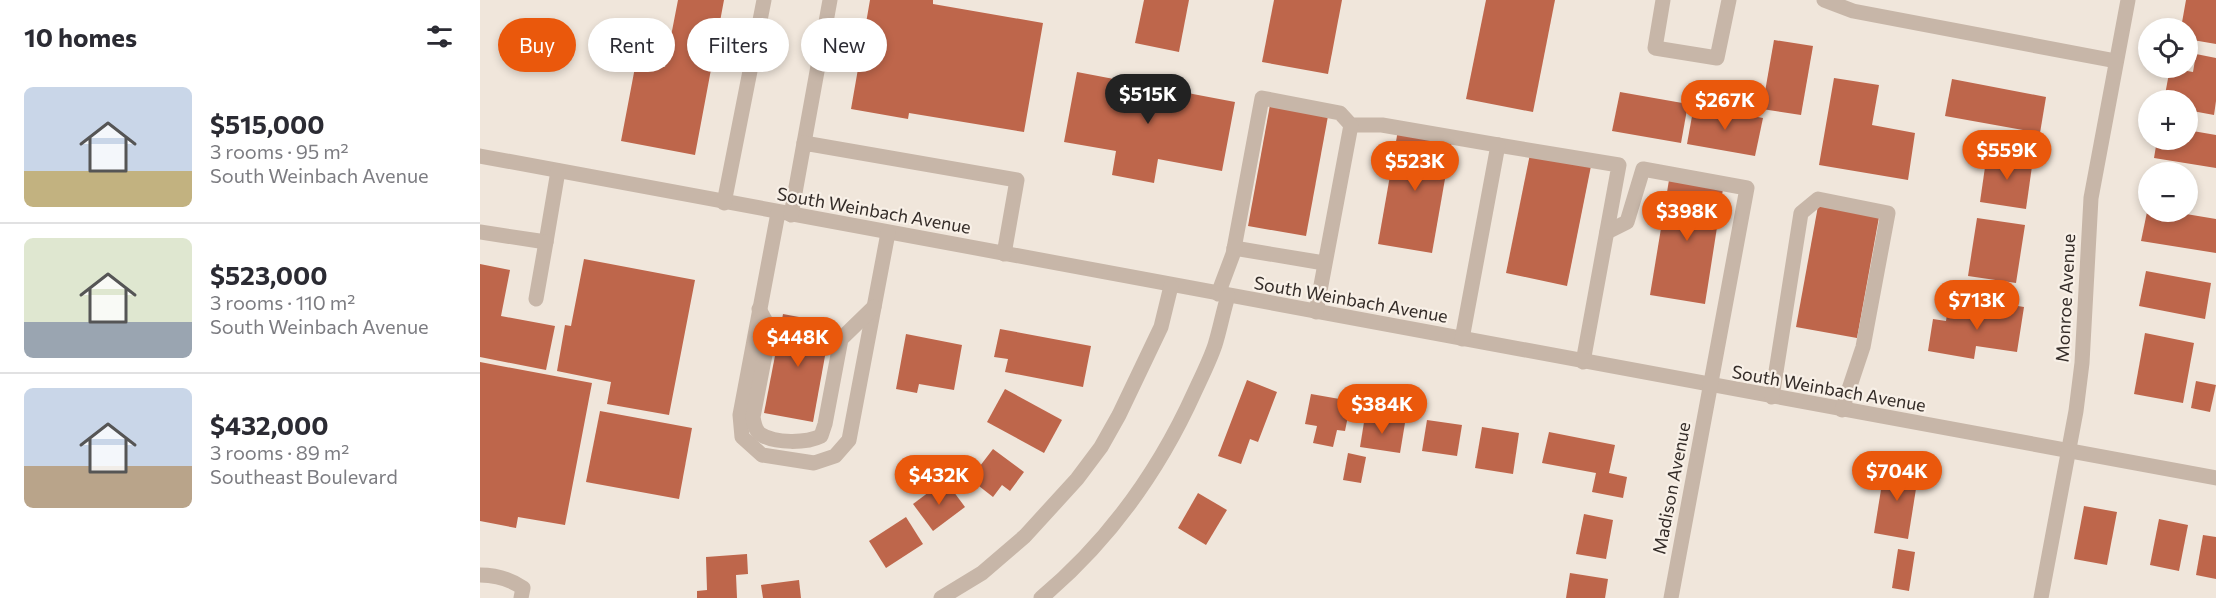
<!DOCTYPE html>
<html lang="en">
<head>
<meta charset="utf-8">
<style>
  body { margin:0; font-family:Commissioner,sans-serif; background:#f2f2f3; color:#2b2b33; height:100vh; display:flex; flex-direction:column; font-size:22px; white-space:nowrap }
  * { box-sizing:border-box; margin:0 }
  p { font-size:20px; color:#7c7c81 }
  .icon { flex:none; width:33px; height:33px; fill:none; stroke:currentColor; stroke-width:2; stroke-linecap:round; stroke-linejoin:round }
  .map { position:relative; flex:1; overflow:hidden }
  .details { display:flex; flex-direction:column; background:#fff; width:480px }
  .details>* { flex:none }
  .top-card { position:absolute; left:18px; top:18px; width:570px; height:54px; display:flex; gap:12px }
  .tools { position:absolute; left:1658px; top:18px; display:grid; gap:12px }
  .tools a { display:grid; place-items:center; width:60px; height:60px; border-radius:50%; background:#fff; box-shadow:0 3px 9px #0003; font-size:30px }
  .price { position:absolute; translate:-50% -51px; padding:0 14px; border-radius:21px; background:#ea580c; color:#fff; font-size:20px; line-height:39px; filter:drop-shadow(0 2px 3px #0008) }
  .price::after { content:''; position:absolute; left:50%; top:36px; width:18px; height:14px; margin-left:-9px; background:inherit; clip-path:polygon(0 0,100% 0,50% 100%) }
  .price.on { background:#222; color:#fff }
  ul { padding:0; list-style:none }
  li { display:flex; align-items:center; gap:18px; height:150px; padding:0 24px }
  li+li { border-top:2px solid #e1e1e2 }
  li span { display:grid; place-items:center; flex:none; width:168px; height:120px; border-radius:9px; color:#555 }
  li>.icon { margin-inline-start:auto }
  span .icon { width:72px; height:72px; fill:#fffc; stroke-width:1 }
  li b { font-size:26px }
  h2 { display:flex; justify-content:space-between; align-items:center; height:72px; padding:0 24px; font-size:26px }
  .pill { padding:0 21px; border-radius:27px; background:#fff; box-shadow:0 3px 9px #0003; font-size:21px; line-height:54px }
  .pill.on { background:#ea580c; color:#fff }
  main { display:flex; flex:1; min-height:0 }
  .map>svg:first-child { display:block }
  .building { fill:#be664b }
  .lines { fill:none; stroke-linecap:round; stroke-linejoin:round }
  .minor { stroke:#c7b6a8; stroke-width:15 }
  .labels { text-anchor:middle; dominant-baseline:central; stroke-width:4.5; stroke-linejoin:round; paint-order:stroke }
  .street-label { font-size:18px; fill:#342c28; stroke:#f8f0e7 }
</style>
</head>
<body>
<main>
<section class="details">
<h2>10 homes<svg class="icon" aria-label="filters" viewBox="0 0 24 24"><path d="M4 7h16M4 17h16"/><circle cx="9" cy="7" r="2"/><circle cx="15" cy="17" r="2"/></svg></h2>
<ul>
<li><span style="background:linear-gradient(#c9d6e8 70%,#c2b280 0)"><svg class="icon" aria-label="home" viewBox="0 0 24 24"><path d="M3 11l9-7 9 7M6 9v11h12V9"/></svg></span><div><b>$515,000</b><p>3 rooms · 95 m²</p><p>South Weinbach Avenue</p></div></li>
<li><span style="background:linear-gradient(#dfe7d0 70%,#9aa5b1 0)"><svg class="icon" aria-label="home" viewBox="0 0 24 24"><path d="M3 11l9-7 9 7M6 9v11h12V9"/></svg></span><div><b>$523,000</b><p>3 rooms · 110 m²</p><p>South Weinbach Avenue</p></div></li>
<li><span style="background:linear-gradient(#c9d6e8 65%,#b9a48a 0)"><svg class="icon" aria-label="home" viewBox="0 0 24 24"><path d="M3 11l9-7 9 7M6 9v11h12V9"/></svg></span><div><b>$432,000</b><p>3 rooms · 89 m²</p><p>Southeast Boulevard</p></div></li>
</ul>
</section>
<div class="map">
<svg width="1736" height="598" viewBox="0 0 1736 598">
  <rect width="100%" height="100%" fill="#f0e6db"/>
  <!-- building -->
  <g class="building">
    <path d="M198,0H244L215,155L141,141L156,62L185,67Z"/>
    <path d="M390,0H453V4L563,23L544,132L429,113L428,119L371,109Z"/>
    <path d="M664,0H709L699,52L655,43Z"/>
    <path d="M794,0H862L848,74L782,62Z"/>
    <path d="M1006,0H1075L1053,112L986,99Z"/>
    <path d="M1706,0H1736V44L1707,39V28H1701Z"/>
    <path d="M1294,40L1333,46L1321,115L1282,109Z"/>
    <path d="M1716,54L1736,58V101L1734,115L1707,110V100H1684L1690,68L1713,72Z"/>
    <path d="M597,72L755,102L742,171L678,159L674,183L632,175L636,151L584,142Z"/>
    <path d="M1354,78L1399,85L1392,125L1435,133L1428,180L1339,165Z"/>
    <path d="M1472,79L1566,97L1560,133L1465,116Z"/>
    <path d="M1140,92L1208,104L1201,143L1132,131Z"/>
    <path d="M790,105L848,116L826,236L768,226Z"/>
    <path d="M1214,105L1283,118L1275,156L1207,144Z"/>
    <path d="M918,130L972,139L952,253L898,244Z"/>
    <path d="M1707,130L1736,135V168L1674,158L1677,140H1707Z"/>
    <path d="M1507,153L1553,159L1546,209L1500,202Z"/>
    <path d="M1050,154L1111,166L1087,286L1026,273Z"/>
    <path d="M1189,180L1243,189L1225,304L1170,295Z"/>
    <path d="M1338,206L1399,217L1377,338L1316,327Z"/>
    <path d="M1667,212H1694L1736,219V253L1661,241Z"/>
    <path d="M1497,218L1545,225L1536,283L1488,276Z"/>
    <path d="M104,259L215,280L189,415L127,404L131,382L77,371L85,325L91,326Z"/>
    <path d="M0,264L30,270L21,316L75,326L66,370L0,357Z"/>
    <path d="M1666,271L1731,283L1725,319L1659,306Z"/>
    <path d="M1513,302L1544,307L1537,352L1496,346L1494,359L1448,351L1453,319L1466,321L1468,308L1511,314Z"/>
    <path d="M303,314L351,323L333,422L284,413Z"/>
    <path d="M520,329L611,346L603,387L525,372L528,359L514,357Z"/>
    <path d="M1665,333L1714,343L1703,403L1654,394Z"/>
    <path d="M426,334L482,345L474,390L439,384L437,393L416,389Z"/>
    <path d="M0,362L112,383L85,525L38,517L36,528L0,521Z"/>
    <path d="M767,380L797,392L778,442L770,439L761,464L738,456Z"/>
    <path d="M1716,381L1736,385L1730,412L1711,408Z"/>
    <path d="M525,389L582,420L564,453L507,422Z"/>
    <path d="M831,394L871,401L865,431L857,430L853,447L833,443L837,426L825,424Z"/>
    <path d="M120,411L212,428L199,499L106,482Z"/>
    <path d="M885,416L925,423L920,453L880,447Z"/>
    <path d="M947,420L982,425L977,456L942,451Z"/>
    <path d="M1002,427L1039,433L1033,474L995,468Z"/>
    <path d="M1069,432L1135,445L1129,473L1147,477L1143,498L1112,492L1116,473L1062,463Z"/>
    <path d="M513,449L544,472L530,491L522,485L513,497L490,479Z"/>
    <path d="M868,453L886,457L881,483L863,480Z"/>
    <path d="M1405,465L1439,470L1428,539L1394,533Z"/>
    <path d="M465,480L485,507L453,531L433,504Z"/>
    <path d="M718,493L747,510L726,545L698,528Z"/>
    <path d="M1604,506L1637,512L1627,565L1594,559Z"/>
    <path d="M1104,514L1133,520L1126,559L1096,554Z"/>
    <path d="M426,517L443,544L406,568L389,541Z"/>
    <path d="M1679,519L1708,525L1699,571L1670,565Z"/>
    <path d="M1723,535L1736,537V579L1716,575Z"/>
    <path d="M1418,549L1435,552L1429,591L1412,588Z"/>
    <path d="M267,554L268,574L256,575L257,598H217V591L227,590L226,557Z"/>
    <path d="M1090,573L1128,579L1125,598H1086Z"/>
    <path d="M319,580L321,598H283L281,585Z"/>
  </g>
  <g class="lines">
    <!-- minor -->
    <g class="minor">
      <path d="M1183,0L1175,48L1237,58L1249,0"/>
      <path d="M1344,0L1373,11L1636,61"/>
      <path d="M324,143L350,0"/>
      <path d="M1018,145L1139,165L1103,362"/>
      <path d="M0,156L1736,478"/>
      <path d="M244,203L284,0"/>
      <path d="M298,213L260,415L262,437L282,455L334,463L355,456L369,440L408,233"/>
      <path d="M311,215L324,143L537,180L524,254"/>
      <path d="M0,232L66,242L78,171"/>
      <path d="M1127,232L1147,222L1163,169L1267,188L1191,598"/>
      <path d="M754,248L844,263"/>
      <path d="M738,294L753,254L782,98L860,113L871,125H902L1018,145L982,339"/>
      <path d="M56,299L66,242"/>
      <path d="M279,309L290,329L273,417C274,423 275,430 280,434C295,444 327,443 341,436L345,424L361,339L394,307"/>
      <path d="M836,312L871,125"/>
      <path d="M1292,397L1321,213L1338,199L1408,213L1383,347L1362,410"/>
      <path d="M0,575C16,575 30,579 43,588L41,598"/>
      <path d="M461,598L502,573L545,536L597,479L621,447L639,415L681,327L691,286"/>
      <path d="M561,598C629,541 679,471 715,391C722,376 730,360 735,345C740,329 743,312 748,296"/>
      <path d="M1561,598L1596,411L1602,363L1611,198L1648,0"/>
    </g>
  </g>
  <g class="labels">
    <!-- street labels -->
    <g class="street-label">
      <text transform="translate(394 210) rotate(10)">South Weinbach Avenue</text>
      <text transform="translate(1585 298) rotate(-87)">Monroe Avenue</text>
      <text transform="translate(871 299) rotate(10)">South Weinbach Avenue</text>
      <text transform="translate(1349 388) rotate(10)">South Weinbach Avenue</text>
      <text transform="translate(1191 488) rotate(-79)">Madison Avenue</text>
    </g>
  </g>
</svg>
<div class="tools">
<a><svg class="icon" aria-label="locate" viewBox="0 0 24 24"><circle cx="12" cy="12" r="6"/><path d="M12 2v4M12 18v4M2 12h4M18 12h4"/></svg></a>
<a>+</a>
<a>−</a>
</div>
<b class="price on" style="left:668px;top:125px">$515K</b>
<b class="price" style="left:1245px;top:131px">$267K</b>
<b class="price" style="left:1527px;top:181px">$559K</b>
<b class="price" style="left:935px;top:192px">$523K</b>
<b class="price" style="left:1207px;top:242px">$398K</b>
<b class="price" style="left:1497px;top:331px">$713K</b>
<b class="price" style="left:318px;top:368px">$448K</b>
<b class="price" style="left:902px;top:435px">$384K</b>
<b class="price" style="left:1417px;top:502px">$704K</b>
<b class="price" style="left:459px;top:506px">$432K</b>
<div class="top-card">
<a class="pill on">Buy</a>
<a class="pill">Rent</a>
<a class="pill">Filters</a>
<a class="pill">New</a>
</div>
</div>
</main>
</body>
</html>
